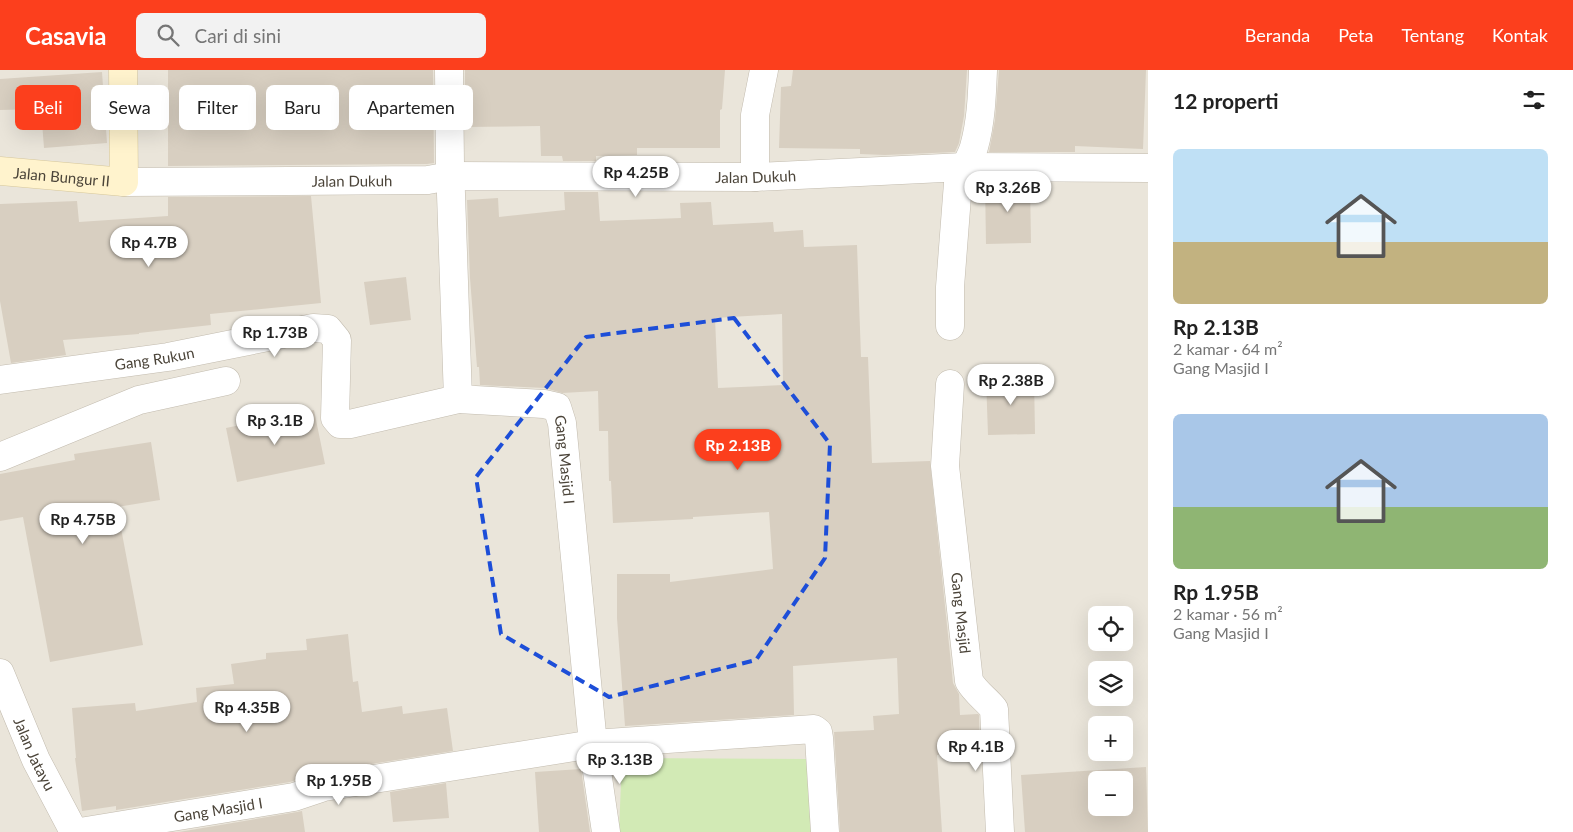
<!DOCTYPE html>
<html lang="id">
<head>
<meta charset="utf-8">
<style>
  body { margin:0; font-family:Lato,sans-serif; background:#f2f2f2; color:#222; height:100vh; display:flex; flex-direction:column; font-size:19px; white-space:nowrap }
  * { box-sizing:border-box; margin:0 }
  p { font-size:16px; color:#767676 }
  .icon { flex:none; width:28px; height:28px; fill:none; stroke:currentColor; stroke-width:2; stroke-linecap:round; stroke-linejoin:round }
  .map { position:relative; flex:1; overflow:hidden }
  .side { display:flex; flex-direction:column; background:#fff; width:425px }
  .side>* { flex:none }
  .top-card { position:absolute; left:15px; top:15px; width:475px; height:45px; display:flex; gap:10px }
  .tools { position:absolute; left:1088px; top:536px; display:grid; gap:10px }
  .tools a { display:grid; place-items:center; width:45px; height:45px; border-radius:8px; background:#fff; box-shadow:0 5px 20px #0002; font-size:25px }
  .price { position:absolute; translate:-50% -42px; padding:0 11px; border-radius:18px; background:#fff; color:#222; font-size:16px; line-height:32px; filter:drop-shadow(0 1px 2px #0008) }
  .price::after { content:''; position:absolute; left:50%; top:30px; width:15px; height:11px; margin-left:-8px; background:inherit; clip-path:polygon(0 0,100% 0,50% 100%) }
  .price.on { background:#fc3f1d; color:#fff }
  ul { padding:0; list-style:none }
  li { display:grid; align-content:center; gap:10px; height:265px; padding:0 25px }
  li span { display:grid; place-items:center; height:155px; border-radius:8px; color:#555 }
  li>.icon { margin-inline-start:auto }
  span .icon { width:90px; height:90px; fill:#fffc; stroke-width:1 }
  li b { font-size:21px }
  h2 { display:flex; justify-content:space-between; align-items:center; height:60px; padding:0 25px; font-size:21px }
  .tag { padding:0 18px; border-radius:8px; background:#fff; box-shadow:0 5px 20px #0002; font-size:18px; line-height:45px }
  .tag.on { background:#fc3f1d; color:#fff }
  header { display:flex; align-items:center; gap:30px; box-sizing:border-box; height:70px; padding:0 25px; background:#fc3f1d; color:#fff }
  header strong { font-size:24px }
  nav { display:flex; gap:28px; margin-inline-start:auto; font-size:18px }
  .search { width:350px; height:45px; background:#f2f2f2; display:flex; align-items:center; gap:12px; box-sizing:border-box; padding:0 18px; border-radius:8px; color:#767676; font-size:19px }
  main { display:flex; flex:1; min-height:0 }
  .map>svg:first-child { display:block }
  .residential { fill:#eae5da; fill-rule:evenodd }
  .green { fill:#d2eab5 }
  .building { fill:#d8cfc1; fill-rule:evenodd }
  .lines { fill:none; stroke-linecap:round; stroke-linejoin:round }
  .street-casing { stroke:#c2bbae; stroke-width:29 }
  .secondary-casing { stroke:#d6c79b; stroke-width:29 }
  .street { stroke:#fff; stroke-width:28 }
  .secondary { stroke:#fff3cd; stroke-width:28 }
  .marked { fill:none; stroke:#1d4ed8; stroke-width:4; stroke-dasharray:10 6; stroke-linejoin:round }
  .labels { text-anchor:middle; dominant-baseline:central; stroke-width:4; stroke-linejoin:round; paint-order:stroke }
  .street-label { font-size:15px; fill:#4b4439; stroke:#fff }
</style>
</head>
<body>
<header>
<strong>Casavia</strong>
<div class="search"><svg class="icon" aria-label="search" viewBox="0 0 24 24"><circle cx="10" cy="10" r="6"/><path d="M15 15l6 6"/></svg>Cari di sini</div>
<nav><a>Beranda</a><a>Peta</a><a>Tentang</a><a>Kontak</a></nav>
</header>
<main>
<div class="map">
<svg width="1148" height="762" viewBox="0 0 1148 762">
  <rect width="100%" height="100%" fill="#f6f3ec"/>
  <!-- residential -->
  <path class="residential" d="M0,0H1148V762H0ZM1096,545H1124V572H1096ZM1096,600H1124V628H1096ZM1096,655H1124V682H1096ZM1096,710H1124V738H1096Z"/>
  <!-- green -->
  <path class="green" d="M622,688L811,689L816,762H619Z"/>
  <!-- building -->
  <g class="building">
    <path d="M168,0H433L434,93L427,94L168,96Z"/>
    <path d="M465,0H725L722,39L720,40V78H637V85L596,86V91H563L562,86H541L540,56L465,57Z"/>
    <path d="M793,0H967L964,46L959,73L955,82L885,85L860,84V79L779,78L781,17L791,16Z"/>
    <path d="M999,0H1146L1143,79L1075,76V82H989L995,50Z"/>
    <path d="M102,2L107,73L44,78L41,39L0,40V9Z"/>
    <path d="M985,113H1030L1031,173L986,174Z"/>
    <path d="M564,122H598L600,151L681,148L680,133L711,132L713,155L773,152L774,162L803,160L804,177L857,175L861,287H868L872,393L930,391L953,613L959,624L960,645L978,644L979,645L980,683L937,685L942,762H840L834,662L874,660L873,646L899,644L897,588L793,596L794,645L625,656L617,548V504H670V512L773,499L769,442L693,447V449L613,453L611,411H609L608,361H599L598,321L562,323L545,318L480,315L479,297H477L470,208L467,130L498,128L499,147L565,140ZM782,244L783,315L718,318L715,248Z"/>
    <path d="M311,126L321,233L210,244L211,255L139,263V264L63,270L66,285L11,293L0,231V134L77,131L79,152L168,146V127Z"/>
    <path d="M406,207L411,250L370,255L364,212Z"/>
    <path d="M1034,306L1035,364L988,365L986,308Z"/>
    <path d="M314,340L325,394L237,412L226,358Z"/>
    <path d="M151,372L160,430L117,437L143,575L50,592L23,447L0,451V404L75,390L74,384Z"/>
    <path d="M348,564L353,612L358,611L362,642L402,636L403,644L447,638L453,681L321,702L290,712L116,740V736L82,741L75,688H76L72,638L135,633L136,641L197,632L196,618L234,614L231,594L266,589V583L307,580L306,569Z"/>
    <path d="M1146,697L1148,762H1025L1021,705ZM1096,710H1124V738H1096Z"/>
    <path d="M581,699L590,762H539L535,702Z"/>
    <path d="M446,713L449,748L393,752L390,722Z"/>
    <path d="M302,741L305,762H179L297,742Z"/>
  </g>
  <g class="lines">
    <defs>
      <g id="street">
        <path id="s1" d="M449,0L450,95L458,329L544,334L557,337L562,353L593,674L606,762"/>
        <path d="M755,107V45L764,0"/>
        <path id="s2" d="M124,112L428,110L450,106L755,107L964,97L1148,98"/>
        <path d="M950,256V217L958,113C962,101 971,88 974,77C981,52 982,26 983,0"/>
        <path id="s3" d="M0,310L168,287L313,258L328,259L337,270L335,348L340,354H350L458,329"/>
        <path id="s4" d="M950,314L945,396L969,611C976,623 985,628 994,639L1000,762"/>
        <path d="M0,387L139,330L226,311"/>
        <path id="s5" d="M0,603L36,690L74,762"/>
        <path id="s6" d="M80,762L294,727L324,717L593,674L814,659L818,662L819,668L825,762"/>
      </g>
      <g id="secondary">
        <path id="s7" d="M0,101L124,112L123,0"/>
      </g>
    </defs>
    <!-- street casing -->
    <use href="#street" class="street-casing"/>
    <!-- secondary casing -->
    <use href="#secondary" class="secondary-casing"/>
    <!-- street -->
    <use href="#street" class="street"/>
    <!-- secondary -->
    <use href="#secondary" class="secondary"/>
  </g>
  <!-- marked area -->
  <path class="marked" d="M734,248L830,374L825,488L756,590L609,627L501,564L476,407L586,267Z"/>
  <g class="labels">
    <!-- street labels -->
    <g class="street-label">
      <text stroke="none"><textPath href="#s7" startOffset="62">Jalan Bungur II</textPath></text>
      <text stroke="none"><textPath href="#s2" startOffset="632">Jalan Dukuh</textPath></text>
      <text stroke="none"><textPath href="#s2" startOffset="228">Jalan Dukuh</textPath></text>
      <text stroke="none"><textPath href="#s3" startOffset="156">Gang Rukun</textPath></text>
      <text stroke="none"><textPath href="#s1" startOffset="482">Gang Masjid I</textPath></text>
      <text stroke="none"><textPath href="#s4" startOffset="230">Gang Masjid</textPath></text>
      <text stroke="none"><textPath href="#s5" startOffset="88">Jalan Jatayu</textPath></text>
      <text stroke="none"><textPath href="#s6" startOffset="140">Gang Masjid I</textPath></text>
    </g>
  </g>
</svg>
<div class="tools">
<a><svg class="icon" aria-label="locate" viewBox="0 0 24 24"><circle cx="12" cy="12" r="6"/><path d="M12 2v4M12 18v4M2 12h4M18 12h4"/></svg></a>
<a><svg class="icon" aria-label="layers" viewBox="0 0 24 24"><path d="M12 4l9 5-9 5-9-5zM3 14l9 5 9-5"/></svg></a>
<a>+</a>
<a>−</a>
</div>
<b class="price" style="left:636px;top:128px">Rp 4.25B</b>
<b class="price" style="left:1008px;top:143px">Rp 3.26B</b>
<b class="price" style="left:149px;top:198px">Rp 4.7B</b>
<b class="price" style="left:275px;top:288px">Rp 1.73B</b>
<b class="price" style="left:1011px;top:336px">Rp 2.38B</b>
<b class="price" style="left:275px;top:376px">Rp 3.1B</b>
<b class="price on" style="left:738px;top:401px">Rp 2.13B</b>
<b class="price" style="left:83px;top:475px">Rp 4.75B</b>
<b class="price" style="left:247px;top:663px">Rp 4.35B</b>
<b class="price" style="left:976px;top:702px">Rp 4.1B</b>
<b class="price" style="left:620px;top:715px">Rp 3.13B</b>
<b class="price" style="left:339px;top:736px">Rp 1.95B</b>
<div class="top-card">
<a class="tag on">Beli</a>
<a class="tag">Sewa</a>
<a class="tag">Filter</a>
<a class="tag">Baru</a>
<a class="tag">Apartemen</a>
</div>
</div>
<section class="side">
<h2>12 properti<svg class="icon" aria-label="filters" viewBox="0 0 24 24"><path d="M4 7h16M4 17h16"/><circle cx="9" cy="7" r="2"/><circle cx="15" cy="17" r="2"/></svg></h2>
<ul>
<li><span style="background:linear-gradient(#bfe0f5 60%,#c2b280 0)"><svg class="icon" aria-label="home" viewBox="0 0 24 24"><path d="M3 11l9-7 9 7M6 9v11h12V9"/></svg></span><div><b>Rp 2.13B</b><p>2 kamar · 64 m²</p><p>Gang Masjid I</p></div></li>
<li><span style="background:linear-gradient(#a9c7e8 60%,#8fb573 0)"><svg class="icon" aria-label="home" viewBox="0 0 24 24"><path d="M3 11l9-7 9 7M6 9v11h12V9"/></svg></span><div><b>Rp 1.95B</b><p>2 kamar · 56 m²</p><p>Gang Masjid I</p></div></li>
</ul>
</section>
</main>
</body>
</html>
